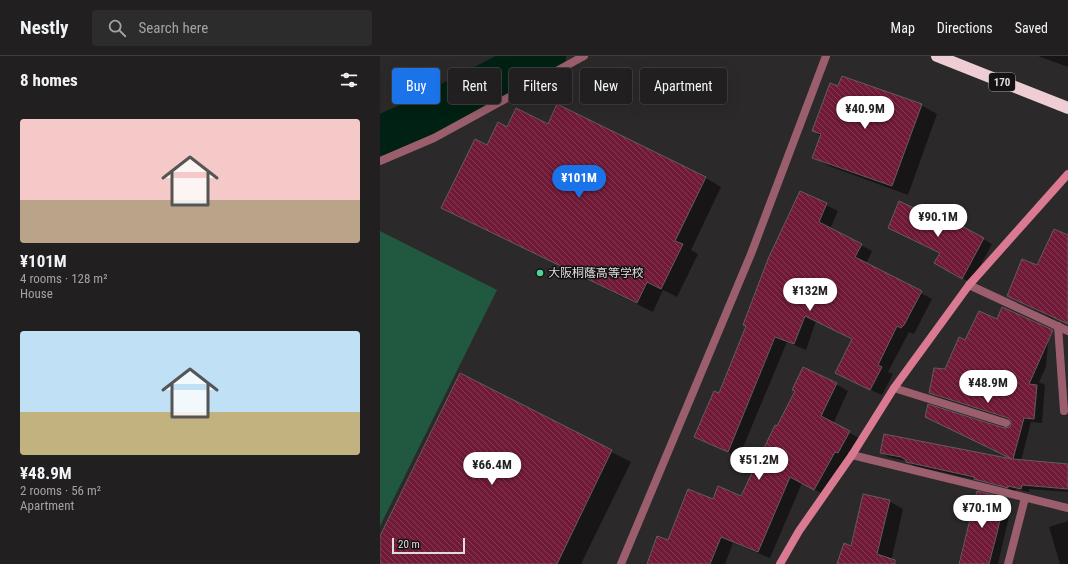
<!DOCTYPE html>
<html lang="en">
<head>
<meta charset="utf-8">
<style>
  body { margin:0; font-family:"Roboto Condensed","Noto Sans JP",sans-serif; background:#2d2c2d; color:#f1f3f6; height:100vh; display:flex; flex-direction:column; font-size:15px; white-space:nowrap }
  * { box-sizing:border-box; margin:0 }
  p { font-size:13px; color:#a2a2a5 }
  .icon { flex:none; width:22px; height:22px; fill:none; stroke:currentColor; stroke-width:2; stroke-linecap:round; stroke-linejoin:round }
  .map { position:relative; flex:1; overflow:hidden }
  .side { display:flex; flex-direction:column; background:#211f20; width:380px }
  .side>* { flex:none }
  .top-card { position:absolute; left:12px; top:12px; width:380px; height:36px; display:flex; gap:8px }
  .scale { position:absolute; left:12px; bottom:10px; width:73px; box-sizing:border-box; padding-left:4px; border:2px solid #dedcdc; border-top:0; font-size:11px; line-height:14px; white-space:nowrap; color:#dedcdc; -webkit-text-stroke:3px #141213; paint-order:stroke }
  .price { position:absolute; translate:-50% -34px; padding:0 9px; border-radius:14px; background:#fff; color:#222; font-size:13px; line-height:26px; filter:drop-shadow(0 1px 2px #0008) }
  .price::after { content:''; position:absolute; left:50%; top:24px; width:12px; height:9px; margin-left:-6px; background:inherit; clip-path:polygon(0 0,100% 0,50% 100%) }
  .price.selected { background:#1a73e8; color:#fff }
  ul { padding:0; list-style:none }
  li { display:grid; align-content:center; gap:8px; height:212px; padding:0 20px }
  li span { display:grid; place-items:center; height:124px; border-radius:4px; color:#555 }
  li>.icon { margin-inline-start:auto }
  span .icon { width:72px; height:72px; fill:#fffc; stroke-width:1 }
  li b { font-size:17px }
  h2 { display:flex; justify-content:space-between; align-items:center; height:48px; padding:0 20px; font-size:17px }
  .pill { padding:0 14px; border-radius:4px; background:#211f20; box-shadow:0 4px 16px #0002,0 0 0 1px #3e3d3e; font-size:14px; line-height:36px }
  .pill.selected { background:#1a73e8; color:#fff }
  header { display:flex; align-items:center; gap:24px; box-sizing:border-box; height:56px; padding:0 20px; background:#211f20; border-bottom:1px solid #3e3d3e }
  header strong { font-size:19px }
  nav { display:flex; gap:22px; margin-inline-start:auto; font-size:14px }
  .search { width:280px; height:36px; background:#2d2c2d; display:flex; align-items:center; gap:10px; box-sizing:border-box; padding:0 14px; border-radius:4px; color:#a2a2a5; font-size:15px }
  main { display:flex; flex:1; min-height:0 }
  .map>svg:first-child { display:block }
  .garden { fill:#215940 }
  .shadow { fill:#0007 }
  .lines { fill:none; stroke-linecap:round; stroke-linejoin:round }
  .river { stroke:#002113; stroke-width:44 }
  .building { fill:url(#building-back-hatch); stroke:#605d5e }
  .street { stroke:#9b5e6c; stroke-width:8 }
  .secondary { stroke:#da7992; stroke-width:8 }
  .highway { stroke:#eeced4; stroke-width:12 }
  .poi-dot { fill:#4ed399; stroke:#141213; stroke-width:1.5 }
  .labels { text-anchor:middle; dominant-baseline:central; stroke-width:3; stroke-linejoin:round; paint-order:stroke }
  .shield { fill:#141213; stroke:#a19fa0; stroke-width:1 }
  .shield-label { font-size:11px; font-weight:bold; fill:#dedcdc }
  .poi-label { font-size:12px; fill:#dedcdc; stroke:#141213; text-anchor:start }
</style>
</head>
<body>
<header>
<strong>Nestly</strong>
<div class="search"><svg class="icon" aria-label="search" viewBox="0 0 24 24"><circle cx="10" cy="10" r="6"/><path d="M15 15l6 6"/></svg>Search here</div>
<nav><a>Map</a><a>Directions</a><a>Saved</a></nav>
</header>
<main>
<section class="side">
<h2>8 homes<svg class="icon" aria-label="filters" viewBox="0 0 24 24"><path d="M4 7h16M4 17h16"/><circle cx="9" cy="7" r="2"/><circle cx="15" cy="17" r="2"/></svg></h2>
<ul>
<li><span style="background:linear-gradient(#f6c9c9 65%,#b9a48a 0)"><svg class="icon" aria-label="home" viewBox="0 0 24 24"><path d="M3 11l9-7 9 7M6 9v11h12V9"/></svg></span><div><b>¥101M</b><p>4 rooms · 128 m²</p><p>House</p></div></li>
<li><span style="background:linear-gradient(#bfe0f5 65%,#c2b280 0)"><svg class="icon" aria-label="home" viewBox="0 0 24 24"><path d="M3 11l9-7 9 7M6 9v11h12V9"/></svg></span><div><b>¥48.9M</b><p>2 rooms · 56 m²</p><p>Apartment</p></div></li>
</ul>
</section>
<div class="map">
<svg width="688" height="508" viewBox="0 0 688 508">
  <defs>
    <pattern id="building-back-hatch" width="6" height="6" patternUnits="userSpaceOnUse"><rect width="6" height="6" fill="#701a38"/><path d="M-1 5l2 2M0 0l6 6M5-1l2 2" fill="none" stroke="#843b54"/></pattern>
  </defs>
  <rect width="100%" height="100%" fill="#2c292a"/>
  <!-- garden -->
  <path class="garden" d="M0,175L117,234L0,470Z"/>
  <!-- shadow -->
  <g class="shadow">
    <path d="M658,0H688V11Z"/>
    <path d="M541,49L557,58L528,139L449,110L433,101L441,80L433,75Z"/>
    <path d="M169,69L326,122L341,131L311,194L318,198L297,241L283,234L273,256L63,152L108,90L127,72Z"/>
    <path d="M420,136L458,155L450,173L492,195L486,208L552,243L535,276L533,278L529,276L508,316L513,318L502,339L467,323L473,283L436,265L426,294L407,286L359,401L315,381L339,338Z"/>
    <path d="M577,168L612,188L591,227L555,207Z"/>
    <path d="M678,220L674,263L628,240Z"/>
    <path d="M617,265L669,274L666,311L659,326L665,329L662,367L651,366L641,405L688,409V436L649,433V436L636,433L635,435L598,424L534,410L527,405L508,401L501,396L634,404L548,350L624,373L631,372V364L558,341L551,337L586,285Z"/>
    <path d="M81,319L251,406L201,508H0V483Z"/>
    <path d="M456,328L468,335L453,368L481,383L447,440L422,427L390,502L353,487L345,508H268L289,485L334,444L362,441L398,372Z"/>
    <path d="M598,437L625,443L632,448L618,508H578Z"/>
    <path d="M509,445L523,453L511,506L514,508H458Z"/>
    <path d="M688,465V508H680L669,471Z"/>
  </g>
  <g class="lines">
    <!-- river -->
    <path class="river" d="M0,82L31,68L164,0"/>
  </g>
  <!-- building -->
  <g class="building">
    <path d="M462,20L542,48L512,130L432,102L441,78L432,75L450,27L458,30Z"/>
    <path d="M177,48L326,121L295,185L303,188L281,233L267,226L257,247L61,152L95,83L107,89L118,66L127,71L136,52L168,68Z"/>
    <path d="M420,135L447,147L439,166L482,188L475,201L542,235L524,269L521,272L517,270L498,309L502,311L490,334L455,317L472,283L425,260L414,288L395,281L348,396L314,381L334,335L339,337L366,270L363,269L388,203Z"/>
    <path d="M519,145L574,171L576,167L604,182L582,223L554,207L560,197L508,172Z"/>
    <path d="M674,173L688,179V268L627,240L642,203L657,209Z"/>
    <path d="M622,251L673,274L649,328L657,329L654,363L644,362L633,403L688,408V433L642,429L641,433L628,430V432L594,423V421L526,406V404L521,401L500,397L504,378L632,403L545,361L548,348L624,372L630,371L631,365L628,362L549,337L554,312L565,313L579,281L585,284L599,255L617,263Z"/>
    <path d="M423,311L457,327L441,360L470,375L458,397L455,396L434,434L410,421L378,496L341,481L330,508H267L277,480L288,484L308,433L333,443L338,430L361,440L395,369L397,370L415,335L412,334Z"/>
    <path d="M80,317L232,394L177,508H0V480Z"/>
    <path d="M597,435L625,442L617,477L609,508H579Z"/>
    <path d="M483,438L510,444L497,498L515,504V508H457L464,487L471,490Z"/>
  </g>
  <g class="lines">
    <!-- street -->
    <g class="street">
      <path d="M0,105L54,82L204,0"/>
      <path d="M589,229L688,275"/>
      <path d="M678,270L684,355"/>
      <path d="M514,332L626,367"/>
      <path d="M472,399L688,452"/>
      <path d="M241,508L371,198L446,0"/>
      <path d="M628,508L645,442"/>
    </g>
    <!-- secondary -->
    <path class="secondary" d="M400,508L419,475L472,399L514,332L589,229L688,118"/>
    <!-- highway -->
    <path class="highway" d="M557,0L688,52"/>
  </g>
  <!-- markers -->
  <circle class="poi-dot" cx="160" cy="217" r="4"/>
  <g class="labels">
    <!-- shield labels -->
    <rect class="shield" x="609" y="17" width="26" height="18" rx="3"/>
    <g class="shield-label">
      <text x="622" y="26">170</text>
    </g>
    <!-- poi labels -->
    <g class="poi-label">
      <text x="168" y="217">大阪桐蔭高等学校</text>
    </g>
  </g>
</svg>
<div class="scale">20 m</div>
<b class="price" style="left:485px;top:74px">¥40.9M</b>
<b class="price selected" style="left:199px;top:143px">¥101M</b>
<b class="price" style="left:558px;top:182px">¥90.1M</b>
<b class="price" style="left:430px;top:256px">¥132M</b>
<b class="price" style="left:608px;top:348px">¥48.9M</b>
<b class="price" style="left:379px;top:425px">¥51.2M</b>
<b class="price" style="left:112px;top:430px">¥66.4M</b>
<b class="price" style="left:602px;top:473px">¥70.1M</b>
<div class="top-card">
<a class="pill selected">Buy</a>
<a class="pill">Rent</a>
<a class="pill">Filters</a>
<a class="pill">New</a>
<a class="pill">Apartment</a>
</div>
</div>
</main>
</body>
</html>
